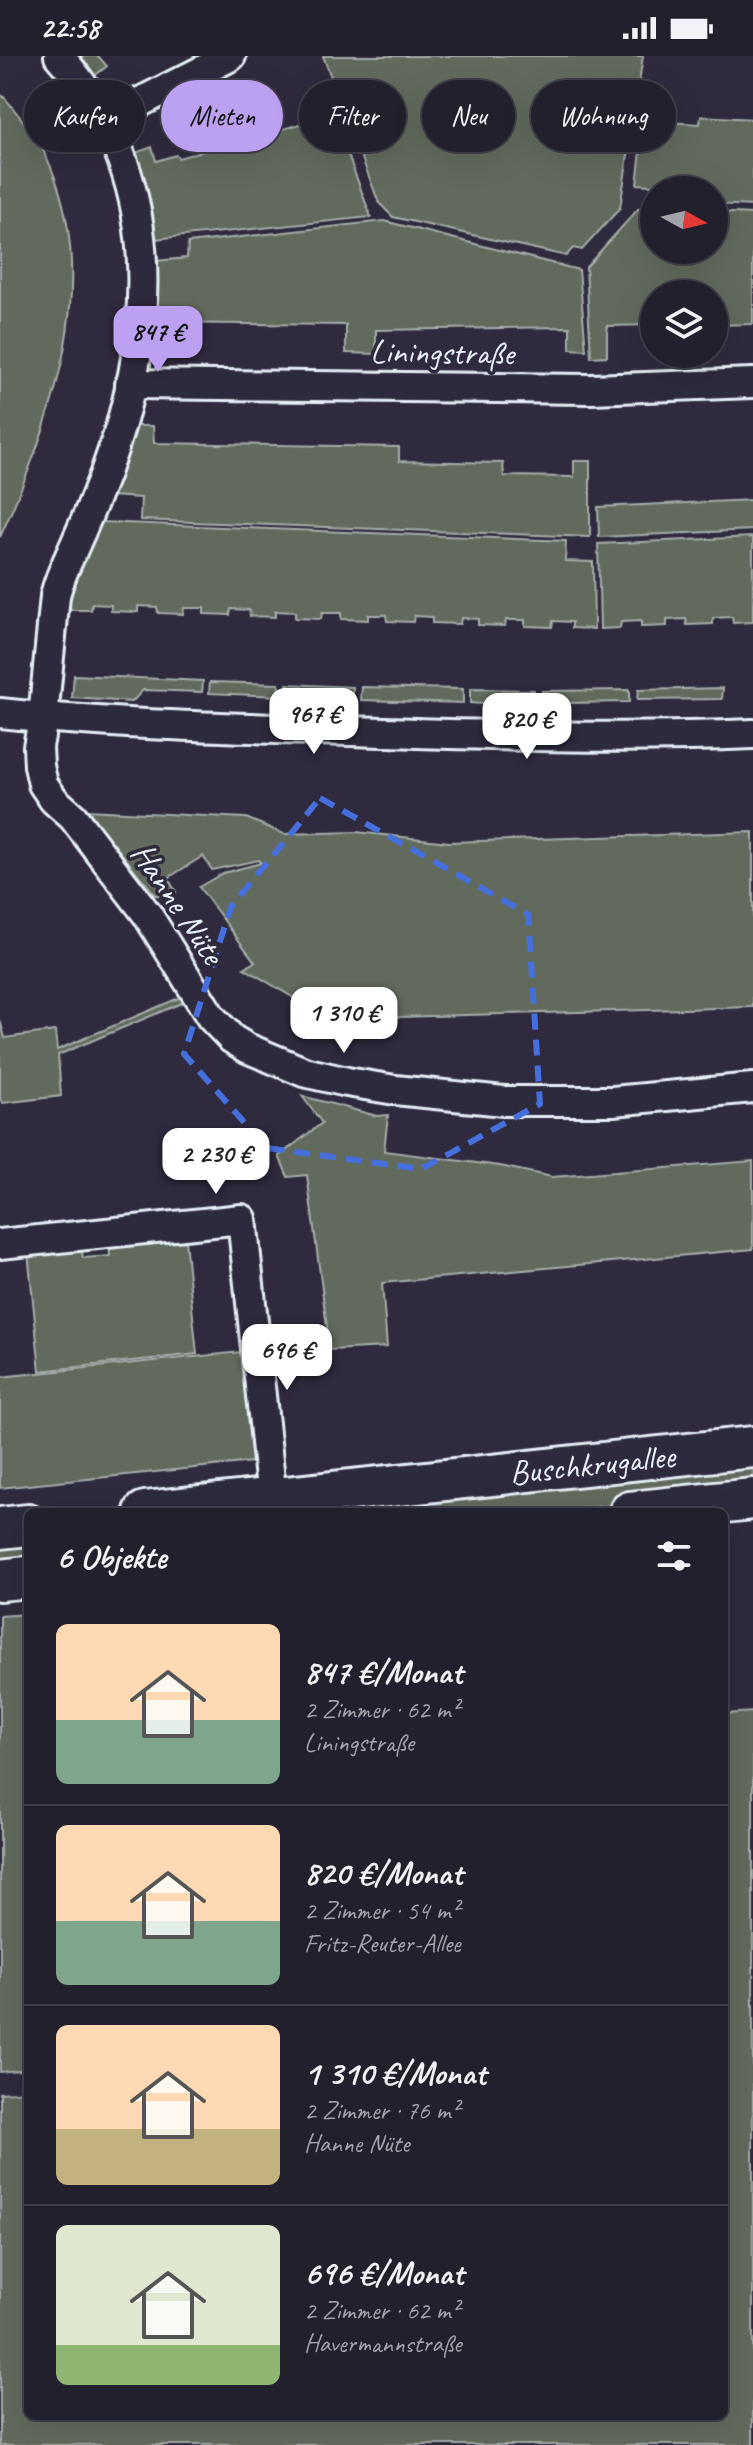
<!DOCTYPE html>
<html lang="de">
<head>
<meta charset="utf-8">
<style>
  body { margin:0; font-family:Caveat,sans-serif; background:#2b2836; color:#f1f3f6; height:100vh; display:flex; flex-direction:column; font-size:30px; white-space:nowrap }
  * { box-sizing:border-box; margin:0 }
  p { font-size:26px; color:#a3a3aa }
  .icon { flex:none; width:44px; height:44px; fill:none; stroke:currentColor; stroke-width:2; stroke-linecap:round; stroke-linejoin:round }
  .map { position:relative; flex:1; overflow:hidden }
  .sheet { position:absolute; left:24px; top:1452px; width:704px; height:912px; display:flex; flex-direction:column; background:#23202e; border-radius:12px; box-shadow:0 8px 32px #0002,0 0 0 2px #403e4a }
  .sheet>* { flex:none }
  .hud { position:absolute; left:24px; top:24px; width:706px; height:72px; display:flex; gap:16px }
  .needle { width:52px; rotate:98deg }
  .tools { position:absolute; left:640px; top:120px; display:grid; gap:16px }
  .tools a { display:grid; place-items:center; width:88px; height:88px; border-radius:50%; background:#23202e; box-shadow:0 8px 32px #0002,0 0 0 2px #403e4a; font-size:40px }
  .price { position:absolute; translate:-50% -68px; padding:0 18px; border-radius:16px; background:#fff; color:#222; font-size:26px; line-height:52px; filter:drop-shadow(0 2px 4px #0008) }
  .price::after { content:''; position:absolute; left:50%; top:48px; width:24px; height:18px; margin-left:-12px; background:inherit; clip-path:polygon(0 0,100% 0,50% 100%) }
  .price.current { background:#bca0f2; color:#111 }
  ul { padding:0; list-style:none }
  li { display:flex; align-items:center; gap:24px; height:200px; padding:0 32px }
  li+li { border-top:2px solid #403e4a }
  li span { display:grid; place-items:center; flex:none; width:224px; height:160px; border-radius:12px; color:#555 }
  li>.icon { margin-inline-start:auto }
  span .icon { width:96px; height:96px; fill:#fffc; stroke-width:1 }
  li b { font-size:34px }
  h2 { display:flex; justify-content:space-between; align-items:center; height:96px; padding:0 32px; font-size:34px }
  .pill { padding:0 28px; border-radius:36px; background:#23202e; box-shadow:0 8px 32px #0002,0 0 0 2px #403e4a; font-size:28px; line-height:72px }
  .pill.current { background:#bca0f2; color:#111 }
  .status { display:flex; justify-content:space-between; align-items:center; height:56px; padding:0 40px; background:#23202e; direction:ltr }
  .status svg { height:22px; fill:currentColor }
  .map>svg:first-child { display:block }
  .green { fill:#626a5d; stroke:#a5aeaa; stroke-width:2 }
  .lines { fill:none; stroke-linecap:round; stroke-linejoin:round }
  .minor-casing { stroke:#e8f1f8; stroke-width:34 }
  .secondary-casing { stroke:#e8f1f8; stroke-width:46 }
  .minor { stroke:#2f2a3d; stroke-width:28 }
  .secondary { stroke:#2f2a3d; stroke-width:40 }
  .marked { fill:none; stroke:#466fde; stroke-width:6; stroke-dasharray:16 10; stroke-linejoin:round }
  .labels { text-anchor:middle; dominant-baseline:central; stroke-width:7; stroke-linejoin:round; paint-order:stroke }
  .street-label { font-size:34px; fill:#e8f1f8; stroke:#2f2a3d }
</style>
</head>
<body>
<div class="status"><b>22:58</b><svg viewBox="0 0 49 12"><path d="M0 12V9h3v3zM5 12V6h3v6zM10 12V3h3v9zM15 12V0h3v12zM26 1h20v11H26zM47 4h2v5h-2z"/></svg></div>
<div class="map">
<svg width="753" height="2389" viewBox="0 0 753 2389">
  <rect width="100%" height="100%" fill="#2f2a3d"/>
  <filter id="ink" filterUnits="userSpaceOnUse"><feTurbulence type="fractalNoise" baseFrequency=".0125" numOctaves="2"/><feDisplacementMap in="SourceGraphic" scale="16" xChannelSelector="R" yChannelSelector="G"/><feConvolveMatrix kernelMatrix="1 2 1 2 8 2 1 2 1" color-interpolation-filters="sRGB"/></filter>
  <g filter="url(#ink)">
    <!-- green -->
    <g class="green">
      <path d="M77,0H98L107,10L93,21Z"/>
      <path d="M323,0H643L620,152L582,194L573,192L566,200L393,161L379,147Z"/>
      <path d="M648,35L666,36L665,66L700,68L701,60L753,63V150L714,148V134H663V130L637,128Z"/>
      <path d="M0,38L6,43C19,61 36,78 45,98C104,220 53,366 0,481Z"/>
      <path d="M333,58L371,161L155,183L145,130L135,97L152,91L156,105L176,99L178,102L217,91V89L258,78L260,80Z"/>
      <path d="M638,153L654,154V194H714V156L753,158V268L714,269V238H654V269L607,270V300L591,301L586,211Z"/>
      <path d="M384,165L579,214L586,294L570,293V271L376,274V298L346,297V269L154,267L156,205L187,202L188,187Z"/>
      <path d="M132,370H153L154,387L399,391V405L503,407L504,420L574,421V405H590V481L140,464L141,442L110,440Z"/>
      <path d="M753,444V474L599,481L598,451Z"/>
      <path d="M100,466L566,485L565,505L593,506L594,573L572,572V566L553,565L552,571L525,570V564H506L505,570L478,569V563L461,562L460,568L432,567V561L414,560L413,566L387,565L386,559H368V564L341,563V557H322L321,563L295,562V556L275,555V561L250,560L249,554L231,553L230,559L204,558V552H184L183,558L158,557L157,551L138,550V556L111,555V549L92,548L91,554H66L68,537Z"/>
      <path d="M753,481V566L733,567L732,561L713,562V568L687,569L686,563L667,564V570L641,571V565L621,566L620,572L600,573L598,488Z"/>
      <path d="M74,619L203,625L202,636L143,634L132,646L72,642Z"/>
      <path d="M210,626L279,628L278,640L209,637Z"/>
      <path d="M287,628L353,631V643L286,641Z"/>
      <path d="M362,631L463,633V647L361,644Z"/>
      <path d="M723,632L722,643L637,644L638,634Z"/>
      <path d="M470,633L534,634V661H496L483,648L470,647Z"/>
      <path d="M629,634V646L569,647L558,661L542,660V635Z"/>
      <path d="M86,754L246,762L284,778L356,776L449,786L753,776V951L329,963L244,912L255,906L199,831L223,817L261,807L258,804L212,814L203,800L168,822L176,836L172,840L155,839Z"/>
      <path d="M181,941L184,946L58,999L61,1040L3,1047L0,1042V964L5,982L55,975L57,994Z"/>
      <path d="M302,1040L377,1060L388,1059L384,1095L500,1110L552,1121L753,1105V1193L382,1227L387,1291L330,1294L307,1119L288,1121L279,1100L322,1067Z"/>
      <path d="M185,1184L197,1298L40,1315L28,1196L81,1190L83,1202L110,1200L109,1188Z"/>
      <path d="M241,1296L252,1406L0,1432V1321Z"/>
      <path d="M753,1407V1435L547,1456H301Z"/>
      <path d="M28,1482V1510L0,1513V1485Z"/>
      <path d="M28,1558V2013L0,2016V1560Z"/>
      <path d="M753,1656V2389H0V2037L28,2035V2360H724V1658Z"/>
    </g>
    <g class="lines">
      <defs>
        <g id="minor">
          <path d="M59,0C166,118 157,275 105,417C96,440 87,462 77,484C69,503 59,521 55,540L43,662L38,691L39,710L43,728L54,744L73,761L147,858L211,961L232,983L247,992L304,1016L347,1026L395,1034L504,1045H613L753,1032"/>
          <path d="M105,64L231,0"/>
          <path d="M130,328L591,333L753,327"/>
          <path d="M0,657C117,669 235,672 352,675C485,679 619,684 753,678"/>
          <path d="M0,1188L242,1163L272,1442"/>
        </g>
        <g id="secondary">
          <path d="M145,1456L753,1391"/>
          <path d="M630,1456L753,1443"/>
          <path d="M0,1472L28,1469"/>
          <path d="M0,1524L28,1521"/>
        </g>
      </defs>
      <!-- minor casing -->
      <use href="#minor" class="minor-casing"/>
      <!-- secondary casing -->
      <use href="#secondary" class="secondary-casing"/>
      <!-- minor -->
      <use href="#minor" class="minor"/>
      <!-- secondary -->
      <use href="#secondary" class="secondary"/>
    </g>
  </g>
  <!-- marked area -->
  <path class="marked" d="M320,742L528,858L540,1048L421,1113L267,1092L184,998L231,851Z"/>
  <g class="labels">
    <!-- street labels -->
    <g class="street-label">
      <text transform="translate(442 296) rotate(1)">Liningstraße</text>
      <text transform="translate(178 847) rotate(56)">Hanne Nüte</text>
      <text transform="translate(592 1408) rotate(-6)">Buschkrugallee</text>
    </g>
  </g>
</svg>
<div class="tools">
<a><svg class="needle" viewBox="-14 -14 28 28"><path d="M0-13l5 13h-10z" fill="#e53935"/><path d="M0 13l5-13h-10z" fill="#a3a3aa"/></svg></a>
<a><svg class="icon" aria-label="layers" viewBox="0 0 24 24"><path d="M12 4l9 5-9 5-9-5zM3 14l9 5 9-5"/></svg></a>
</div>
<b class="price current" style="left:158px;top:318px">847 €</b>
<b class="price" style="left:314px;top:700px">967 €</b>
<b class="price" style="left:527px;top:705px">820 €</b>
<b class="price" style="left:344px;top:999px">1 310 €</b>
<b class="price" style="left:216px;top:1140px">2 230 €</b>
<b class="price" style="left:287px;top:1336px">696 €</b>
<div class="hud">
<a class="pill">Kaufen</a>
<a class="pill current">Mieten</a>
<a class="pill">Filter</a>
<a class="pill">Neu</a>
<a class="pill">Wohnung</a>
</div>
<section class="sheet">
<h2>6 Objekte<svg class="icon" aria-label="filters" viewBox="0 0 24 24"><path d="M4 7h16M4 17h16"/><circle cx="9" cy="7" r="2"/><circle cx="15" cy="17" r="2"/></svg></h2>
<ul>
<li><span style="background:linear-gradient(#ffd9b3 60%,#7fa58c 0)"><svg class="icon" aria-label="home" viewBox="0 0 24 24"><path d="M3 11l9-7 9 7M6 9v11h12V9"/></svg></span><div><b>847 €/Monat</b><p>2 Zimmer · 62 m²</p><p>Liningstraße</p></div></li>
<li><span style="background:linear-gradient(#ffd9b3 60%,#7fa58c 0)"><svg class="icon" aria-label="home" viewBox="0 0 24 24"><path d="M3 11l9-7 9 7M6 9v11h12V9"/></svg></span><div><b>820 €/Monat</b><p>2 Zimmer · 54 m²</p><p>Fritz-Reuter-Allee</p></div></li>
<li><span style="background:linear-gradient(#ffd9b3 65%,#c2b280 0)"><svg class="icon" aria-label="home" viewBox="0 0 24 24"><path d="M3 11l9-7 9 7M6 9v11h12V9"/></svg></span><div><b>1 310 €/Monat</b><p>2 Zimmer · 76 m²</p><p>Hanne Nüte</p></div></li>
<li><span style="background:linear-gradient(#dfe7d0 75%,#8fb573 0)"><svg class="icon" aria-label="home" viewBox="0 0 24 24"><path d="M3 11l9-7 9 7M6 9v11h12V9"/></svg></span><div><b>696 €/Monat</b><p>2 Zimmer · 62 m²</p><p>Havermannstraße</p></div></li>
</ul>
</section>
</div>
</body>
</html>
